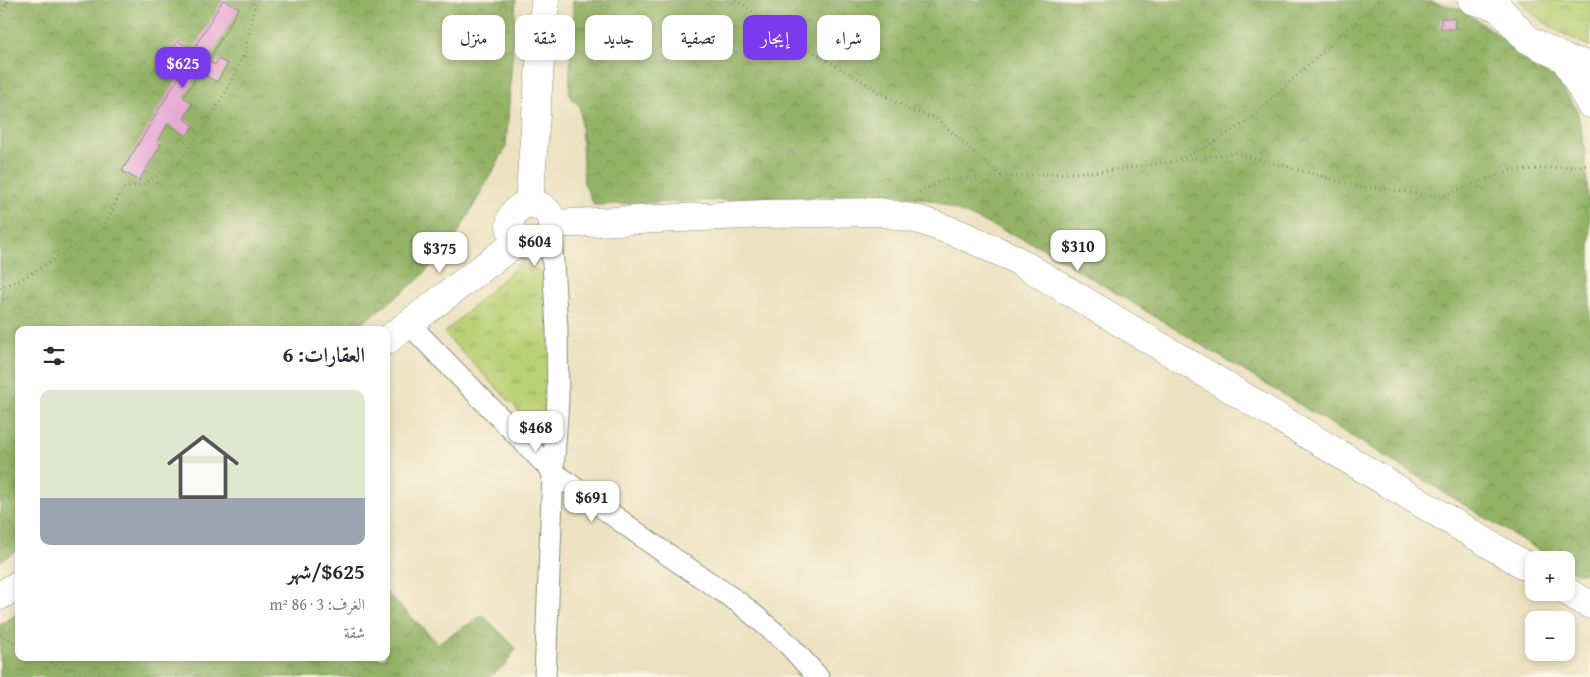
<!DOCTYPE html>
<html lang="ar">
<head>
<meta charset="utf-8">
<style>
  body { margin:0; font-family:"Gentium Book Plus",Amiri,serif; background:#f2f2f3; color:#2b2b33; direction:rtl; height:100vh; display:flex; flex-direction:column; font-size:19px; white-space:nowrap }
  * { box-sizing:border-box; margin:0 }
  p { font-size:16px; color:#7c7c81 }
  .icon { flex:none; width:28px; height:28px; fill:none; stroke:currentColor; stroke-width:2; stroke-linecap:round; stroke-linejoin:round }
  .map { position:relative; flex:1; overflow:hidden; direction:ltr }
  .side { position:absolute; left:15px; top:326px; width:375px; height:335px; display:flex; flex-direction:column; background:#fff; border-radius:10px; box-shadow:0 2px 8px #0003; direction:rtl }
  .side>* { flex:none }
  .banner { position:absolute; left:405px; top:15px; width:475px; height:45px; direction:rtl; display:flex; gap:10px }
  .controls { position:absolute; left:1525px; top:551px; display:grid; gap:10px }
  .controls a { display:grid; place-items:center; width:50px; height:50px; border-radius:10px; background:#fff; box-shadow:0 2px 8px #0003; font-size:25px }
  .price { position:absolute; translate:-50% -42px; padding:0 11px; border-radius:10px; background:#fff; color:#222; font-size:16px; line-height:32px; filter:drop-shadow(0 1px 2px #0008) }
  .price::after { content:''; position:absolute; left:50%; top:30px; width:15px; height:11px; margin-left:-8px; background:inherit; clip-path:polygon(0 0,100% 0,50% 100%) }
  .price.active { background:#7c3aed; color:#fff }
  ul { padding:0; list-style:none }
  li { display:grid; align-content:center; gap:10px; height:265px; padding:0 25px }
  li span { display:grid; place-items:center; height:155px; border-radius:10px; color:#555 }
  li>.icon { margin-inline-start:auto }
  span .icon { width:90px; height:90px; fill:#fffc; stroke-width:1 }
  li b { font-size:21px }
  h2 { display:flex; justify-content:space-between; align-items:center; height:60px; padding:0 25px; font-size:21px }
  .pill { padding:0 18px; border-radius:10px; background:#fff; box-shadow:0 2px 8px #0003; font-size:18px; line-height:45px }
  .pill.active { background:#7c3aed; color:#fff }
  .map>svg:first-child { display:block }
  .grass { fill:url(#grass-tufts); stroke:#6c8654 }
  .forest { fill:url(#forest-crowns); stroke:#59784d }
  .building { fill:#e7a9d6 }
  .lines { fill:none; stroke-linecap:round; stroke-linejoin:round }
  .street-casing { stroke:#868f7a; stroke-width:23 }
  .secondary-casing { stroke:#868f7a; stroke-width:29 }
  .highway-casing { stroke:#868f7a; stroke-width:29 }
  .path { stroke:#868f7a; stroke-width:3; stroke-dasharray:1 4; stroke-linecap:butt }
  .street { stroke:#fff; stroke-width:21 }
  .secondary { stroke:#fff; stroke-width:28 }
  .highway { stroke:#fff; stroke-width:28 }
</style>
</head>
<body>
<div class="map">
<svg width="1590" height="677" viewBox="0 0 1590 677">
  <defs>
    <pattern id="grass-tufts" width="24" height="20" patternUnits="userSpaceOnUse" patternTransform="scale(1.25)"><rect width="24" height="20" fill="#bad074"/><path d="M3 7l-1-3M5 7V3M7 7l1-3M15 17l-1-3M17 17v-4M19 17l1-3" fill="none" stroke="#97aa60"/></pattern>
    <pattern id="forest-crowns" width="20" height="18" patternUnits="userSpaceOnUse" patternTransform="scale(1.25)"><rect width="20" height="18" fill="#93b266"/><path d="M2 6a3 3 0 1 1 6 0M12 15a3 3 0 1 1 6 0" fill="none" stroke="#779255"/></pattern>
  </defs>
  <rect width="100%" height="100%" fill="#fcf5e5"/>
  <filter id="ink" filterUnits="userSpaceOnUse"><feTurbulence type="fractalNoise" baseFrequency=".02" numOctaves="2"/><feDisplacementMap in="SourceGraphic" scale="10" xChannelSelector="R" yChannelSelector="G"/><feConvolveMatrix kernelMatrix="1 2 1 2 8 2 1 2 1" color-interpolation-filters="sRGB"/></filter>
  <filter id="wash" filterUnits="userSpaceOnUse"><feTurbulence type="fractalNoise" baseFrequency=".0096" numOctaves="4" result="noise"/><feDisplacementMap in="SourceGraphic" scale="20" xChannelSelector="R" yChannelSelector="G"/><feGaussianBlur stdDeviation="1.12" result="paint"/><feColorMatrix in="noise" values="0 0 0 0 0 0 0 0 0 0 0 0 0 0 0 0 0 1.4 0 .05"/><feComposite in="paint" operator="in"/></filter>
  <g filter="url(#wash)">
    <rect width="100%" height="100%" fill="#ece1c0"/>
    <!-- grass -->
    <g class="grass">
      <path d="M1519,0H1590V46C1563,36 1539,21 1519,0Z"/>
      <path d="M523,261L542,273L549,293L554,425L538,431L444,333Z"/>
    </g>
    <!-- forest -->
    <g class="forest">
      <path d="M0,0H516L506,147L455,239L418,280L353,330H19V549L0,561Z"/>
      <path d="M573,0H1366L1433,2L1461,9L1550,71L1577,109L1585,150L1590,233V573H1576L1566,567V560H1555L1037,245L935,201L894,194L594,205L584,183L580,106L569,96Z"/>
      <path d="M386,592L438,643L483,615L516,648L506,664L489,677H0V625L19,613V658H386Z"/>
    </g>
    <g id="blocks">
      <!-- building -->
      <g class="building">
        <path d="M223,0L239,8L208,61L215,65L218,59L228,64L217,82L199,72L184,98L193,104L184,119L193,125L187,136L168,124L157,142L161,144L139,181L122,171L187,63L170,53L178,41L193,50Z"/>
        <rect x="1441" y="18" width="14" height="11"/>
      </g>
    </g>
  </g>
  <g filter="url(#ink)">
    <use href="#blocks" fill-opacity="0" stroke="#868f7a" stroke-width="1"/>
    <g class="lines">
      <defs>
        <g id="street">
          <path d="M409,324L553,472L658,548L741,604L788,644L818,677"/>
          <path d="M545,677L553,472L558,399L557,329L551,230"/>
        </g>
        <g id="secondary">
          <path d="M1494,0L1498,7L1527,39L1565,59L1590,65"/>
          <path d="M1565,59L1590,104"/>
          <path d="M529,204L545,0"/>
          <circle cx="531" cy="225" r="21"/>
          <path d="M552,224L765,214L880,212L920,220L960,234L1013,258L1534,571"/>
          <path d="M386,341L518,241"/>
          <path d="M1566,591L1590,605"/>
          <path d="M0,596L19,584"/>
        </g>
        <path id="highway" d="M1472,0L1498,7"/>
      </defs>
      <!-- street casing -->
      <use href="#street" class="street-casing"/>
      <!-- secondary casing -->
      <use href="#secondary" class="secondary-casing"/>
      <!-- highway casing -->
      <use href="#highway" class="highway-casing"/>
      <!-- path -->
      <g class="path">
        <path d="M735,0L807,48L911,111L936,118L1001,176"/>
        <path d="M0,15L9,0"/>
        <path d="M1179,159L1206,147L1248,121L1378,0"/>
        <path d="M919,192L943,180L1105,171L1236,153L1361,187L1442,196L1508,171L1590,165"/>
        <path d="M0,288L24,278L104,228L122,189L143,184L178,163L202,131L226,92L245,52L254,8L252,0"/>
        <path d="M0,634L19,645"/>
        <path d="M42,658L61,668L98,670L115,677"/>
      </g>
      <!-- street -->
      <use href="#street" class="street"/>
      <!-- secondary -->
      <use href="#secondary" class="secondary"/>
      <!-- highway -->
      <use href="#highway" class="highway"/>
    </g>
  </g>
</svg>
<div class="controls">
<a>+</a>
<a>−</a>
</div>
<b class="price active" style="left:183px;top:89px">$625</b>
<b class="price" style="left:535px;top:267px">$604</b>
<b class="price" style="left:1078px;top:272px">$310</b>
<b class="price" style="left:440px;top:274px">$375</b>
<b class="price" style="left:536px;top:453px">$468</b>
<b class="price" style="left:592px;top:523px">$691</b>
<div class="banner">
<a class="pill">شراء</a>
<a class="pill active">إيجار</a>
<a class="pill">تصفية</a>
<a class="pill">جديد</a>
<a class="pill">شقة</a>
<a class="pill">منزل</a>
</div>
<section class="side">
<h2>العقارات: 6<svg class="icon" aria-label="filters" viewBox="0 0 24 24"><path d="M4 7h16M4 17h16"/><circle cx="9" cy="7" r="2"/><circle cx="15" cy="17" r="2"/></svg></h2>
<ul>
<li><span style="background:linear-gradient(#dfe7d0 70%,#9aa5b1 0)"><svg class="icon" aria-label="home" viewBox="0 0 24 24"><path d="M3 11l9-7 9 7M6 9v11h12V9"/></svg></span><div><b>$625/شهر</b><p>الغرف: 3 · 86 m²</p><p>شقة</p></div></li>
</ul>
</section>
</div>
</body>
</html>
